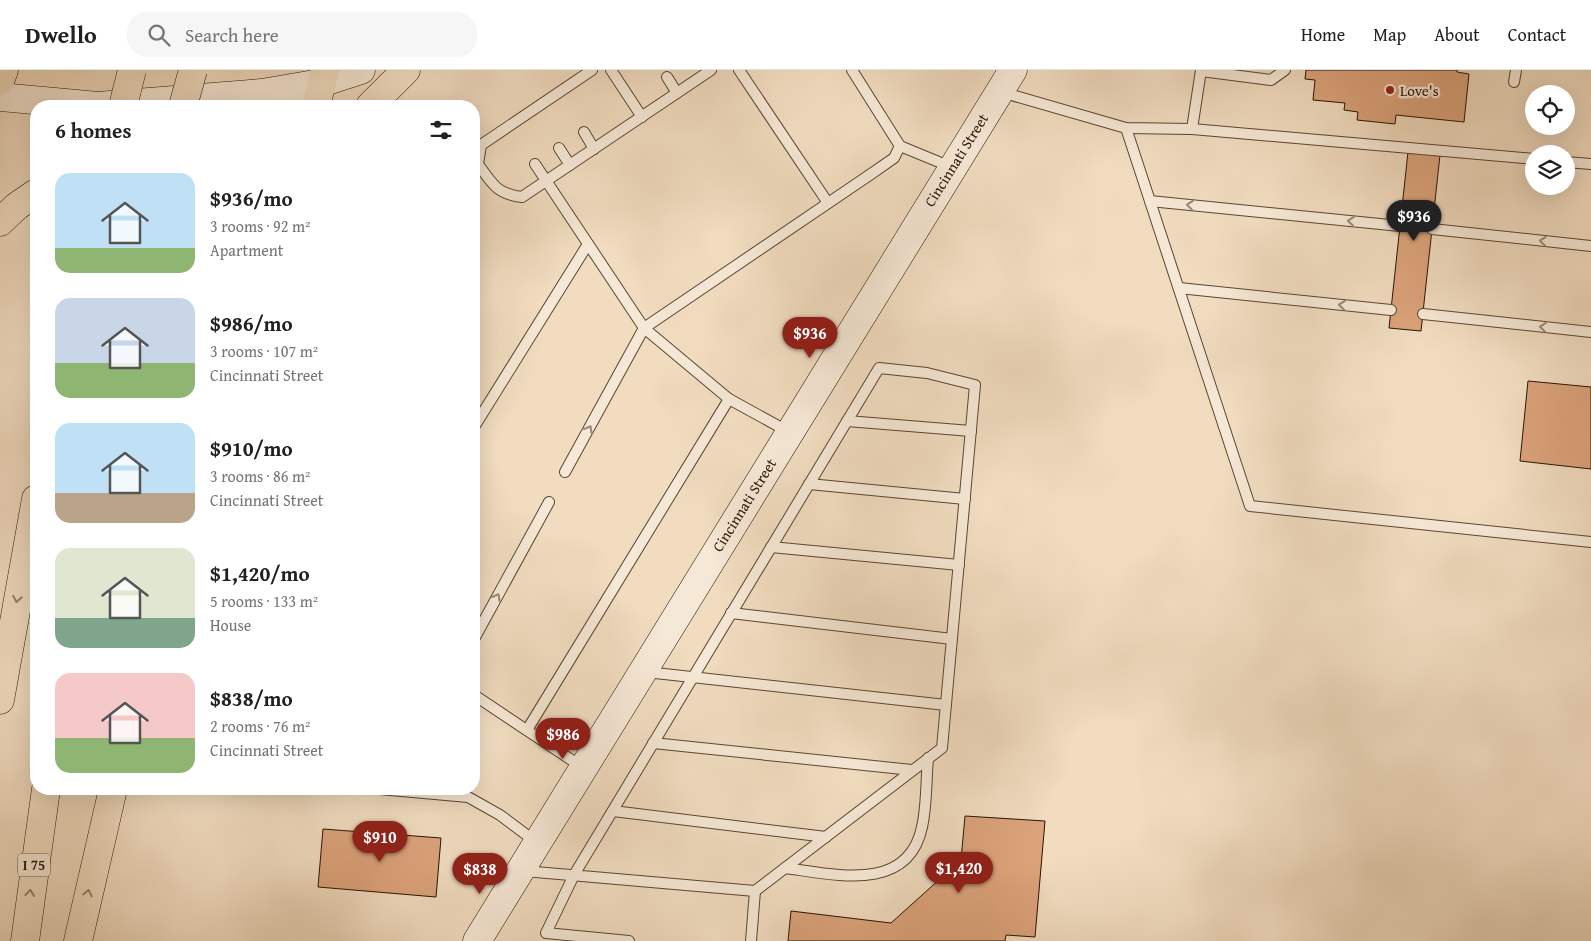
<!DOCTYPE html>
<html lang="en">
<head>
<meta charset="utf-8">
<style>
  body { margin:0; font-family:"Gentium Book Plus",serif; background:#f6f6f6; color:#202124; height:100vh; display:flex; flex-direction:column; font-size:19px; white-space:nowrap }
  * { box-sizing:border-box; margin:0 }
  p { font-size:16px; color:#757577 }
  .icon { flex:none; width:28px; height:28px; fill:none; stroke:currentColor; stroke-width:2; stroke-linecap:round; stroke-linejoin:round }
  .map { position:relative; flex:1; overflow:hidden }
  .panel { position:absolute; left:30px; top:30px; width:450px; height:695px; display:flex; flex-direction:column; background:#fff; border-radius:20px; box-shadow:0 5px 20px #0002 }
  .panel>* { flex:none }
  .controls { position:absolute; left:1525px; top:15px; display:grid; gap:10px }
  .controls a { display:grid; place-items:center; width:50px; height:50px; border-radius:50%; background:#fff; box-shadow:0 5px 20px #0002; font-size:25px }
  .price { position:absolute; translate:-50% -42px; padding:0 11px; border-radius:18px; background:#8f2418; color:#fff; font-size:16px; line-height:32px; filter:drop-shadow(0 1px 2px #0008) }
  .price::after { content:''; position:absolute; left:50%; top:30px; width:15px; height:11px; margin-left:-8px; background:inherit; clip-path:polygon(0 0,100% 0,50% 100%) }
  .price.on { background:#222; color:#fff }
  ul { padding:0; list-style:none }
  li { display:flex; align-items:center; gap:15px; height:125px; padding:0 25px }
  li span { display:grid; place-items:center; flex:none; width:140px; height:100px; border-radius:15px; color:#555 }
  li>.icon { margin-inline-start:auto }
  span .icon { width:60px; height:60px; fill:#fffc; stroke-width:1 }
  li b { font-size:21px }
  h2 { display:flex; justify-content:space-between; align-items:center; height:60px; padding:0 25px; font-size:21px }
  header { display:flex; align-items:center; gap:30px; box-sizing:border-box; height:70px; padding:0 25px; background:#fff; border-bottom:1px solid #e0e0e0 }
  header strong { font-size:24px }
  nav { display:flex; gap:28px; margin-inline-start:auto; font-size:18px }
  .search { width:350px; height:45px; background:#f6f6f6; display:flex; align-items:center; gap:12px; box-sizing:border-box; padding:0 18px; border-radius:20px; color:#757577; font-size:19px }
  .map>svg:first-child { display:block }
  .building { fill:#dca37b; stroke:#271400 }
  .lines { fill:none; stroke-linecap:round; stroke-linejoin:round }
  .lane-casing { stroke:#5a4630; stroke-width:12 }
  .secondary-casing { stroke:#271400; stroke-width:29 }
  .highway-casing { stroke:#271400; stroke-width:29 }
  .lane { stroke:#f6e8d6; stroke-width:10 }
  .secondary { stroke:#f6e8d6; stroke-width:28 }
  .highway { stroke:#f1dcc0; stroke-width:28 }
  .highway-bridge-casing { stroke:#271400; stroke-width:29; stroke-linecap:butt }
  .highway-bridge { stroke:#f1dcc0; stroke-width:28 }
  .oneway { stroke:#998976 }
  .oneway2 { stroke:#96826a }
  .poi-dot { fill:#8f2418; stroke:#f6e8d6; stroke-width:2 }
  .labels { text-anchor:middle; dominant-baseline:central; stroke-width:4.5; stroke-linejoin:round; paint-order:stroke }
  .shield { fill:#f6e8d6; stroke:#655440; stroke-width:1 }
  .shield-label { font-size:14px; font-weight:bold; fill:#271400 }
  .poi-label { font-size:15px; fill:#271400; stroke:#f6e8d6; text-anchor:start }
  .street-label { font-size:15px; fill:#271400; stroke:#f6e8d6 }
</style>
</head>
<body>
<header>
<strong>Dwello</strong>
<div class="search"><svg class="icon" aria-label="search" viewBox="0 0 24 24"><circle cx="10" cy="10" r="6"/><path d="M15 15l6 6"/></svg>Search here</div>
<nav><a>Home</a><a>Map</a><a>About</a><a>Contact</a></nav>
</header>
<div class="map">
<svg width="1591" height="871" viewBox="0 0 1591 871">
  <rect width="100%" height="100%" fill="#f1dcc0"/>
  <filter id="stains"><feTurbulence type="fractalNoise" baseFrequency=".004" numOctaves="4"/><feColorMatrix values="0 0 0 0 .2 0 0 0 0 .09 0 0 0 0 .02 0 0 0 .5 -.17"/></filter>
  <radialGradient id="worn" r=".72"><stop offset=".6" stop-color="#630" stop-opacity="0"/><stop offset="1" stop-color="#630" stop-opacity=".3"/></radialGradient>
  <!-- building -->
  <g class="building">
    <path d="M1306,0H1457V2L1469,4L1464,52L1396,45L1395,54L1357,50L1358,42L1344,40L1345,33L1313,30L1315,10L1305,9Z"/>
    <path d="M1408,82L1440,85L1421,261L1389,258Z"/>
    <path d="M1528,311L1591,317V399L1520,391Z"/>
    <path d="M965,746L1045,751L1035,867L1006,865L1005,871H788L791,841L891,853L961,790Z"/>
    <path d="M323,759L441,768L436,827L318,817Z"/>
  </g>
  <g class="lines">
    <defs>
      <g id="lane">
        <path d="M592,0L481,75L478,94C492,114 497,124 522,127L711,0"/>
        <path d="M611,0L642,47"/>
        <path d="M739,0L828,133"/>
        <path d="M852,0L900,76L951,97"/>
        <path d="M1201,1L1271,10L1285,0"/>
        <path d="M667,7L677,23"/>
        <path d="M1514,12L1516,0"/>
        <path d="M1001,22L1126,58L1192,59L1201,0"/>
        <path d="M1126,58L1250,436L1591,472"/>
        <path d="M1192,59L1534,89"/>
        <path d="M584,62L594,79"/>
        <path d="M559,78L570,95"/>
        <path d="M1566,92L1591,94"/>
        <path d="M535,94L644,258L871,104L894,88L900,76"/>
        <path d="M1150,131L1400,156"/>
        <path d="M1432,159L1591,176"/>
        <path d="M1179,218L1391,240"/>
        <path d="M1423,244L1591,262"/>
        <path d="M847,351L971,361"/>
        <path d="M474,357L588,174"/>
        <path d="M565,402L644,258L729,329L789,362"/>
        <path d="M809,414L965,429"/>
        <path d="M771,477L959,495"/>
        <path d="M731,543L952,569"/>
        <path d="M474,569L549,432"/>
        <path d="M646,602L946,635"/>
        <path d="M474,625L582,697"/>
        <path d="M527,660L729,329"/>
        <path d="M653,673L912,700"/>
        <path d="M379,719L468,727L500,745L536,772"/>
        <path d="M613,741L826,767"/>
        <path d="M785,798C833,804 908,824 922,757C927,735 926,710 928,688"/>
        <path d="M524,801L755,821L942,678L975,315L927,303L879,298L574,805L546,863L629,871"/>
        <path d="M751,871L755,821"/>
      </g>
      <g id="secondary">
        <path d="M0,27L98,36L262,23L321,13L361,0"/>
        <path d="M477,871L1013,0"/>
      </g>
      <g id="highway">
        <path d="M0,11L4,0"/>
        <path d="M316,36L325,0"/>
        <path d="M370,36L406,0"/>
        <path d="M0,152L17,136L36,123"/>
        <path d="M0,630L36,429"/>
        <path d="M25,871L46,719"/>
        <path d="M78,871L113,719"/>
      </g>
    </defs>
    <!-- lane casing -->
    <use href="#lane" class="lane-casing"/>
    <!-- secondary casing -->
    <use href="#secondary" class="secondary-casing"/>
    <!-- highway casing -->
    <use href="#highway" class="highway-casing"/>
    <!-- lane -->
    <use href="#lane" class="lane"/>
    <!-- secondary -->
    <use href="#secondary" class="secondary"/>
    <!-- highway -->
    <use href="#highway" class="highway"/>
    <defs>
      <g id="highway-bridge">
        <path d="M123,36L132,0"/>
        <path d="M183,36L193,0"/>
      </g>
    </defs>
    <!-- highway-bridge casing -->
    <use href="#highway-bridge" class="highway-bridge-casing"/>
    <!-- highway-bridge -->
    <use href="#highway-bridge" class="highway-bridge"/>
  </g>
  <!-- one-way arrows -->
  <defs><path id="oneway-chevron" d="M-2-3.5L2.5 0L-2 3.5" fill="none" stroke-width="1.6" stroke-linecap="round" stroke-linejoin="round" transform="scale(1.25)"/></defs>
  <g class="oneway">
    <use href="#oneway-chevron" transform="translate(1190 135) rotate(-174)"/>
    <use href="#oneway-chevron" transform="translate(1351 151) rotate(-174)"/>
    <use href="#oneway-chevron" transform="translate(1543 171) rotate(-174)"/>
    <use href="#oneway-chevron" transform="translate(1342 235) rotate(-174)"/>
    <use href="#oneway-chevron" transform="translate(1543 257) rotate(-174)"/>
    <use href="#oneway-chevron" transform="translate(589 359) rotate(-61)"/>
    <use href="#oneway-chevron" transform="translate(497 527) rotate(-61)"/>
  </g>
  <g class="oneway2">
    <use href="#oneway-chevron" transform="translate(17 529) rotate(100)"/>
    <use href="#oneway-chevron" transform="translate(30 823) rotate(-84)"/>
    <use href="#oneway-chevron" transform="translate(88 823) rotate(-77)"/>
  </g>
  <!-- markers -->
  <circle class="poi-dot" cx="1390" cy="20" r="5"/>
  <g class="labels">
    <!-- shield labels -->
    <rect class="shield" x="18" y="783.5" width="32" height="23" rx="4"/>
    <g class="shield-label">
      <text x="34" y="795">I 75</text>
    </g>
    <!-- poi labels -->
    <g class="poi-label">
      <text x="1400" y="20">Love's</text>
    </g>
    <!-- street labels -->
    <g class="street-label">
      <text transform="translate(956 90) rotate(-58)">Cincinnati Street</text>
      <text transform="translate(744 435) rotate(-58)">Cincinnati Street</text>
    </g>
  </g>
  <rect width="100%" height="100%" filter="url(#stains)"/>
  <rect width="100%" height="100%" fill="url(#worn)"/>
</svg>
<div class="controls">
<a><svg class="icon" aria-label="locate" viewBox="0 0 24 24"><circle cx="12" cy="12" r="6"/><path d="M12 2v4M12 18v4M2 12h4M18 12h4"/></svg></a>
<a><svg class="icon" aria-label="layers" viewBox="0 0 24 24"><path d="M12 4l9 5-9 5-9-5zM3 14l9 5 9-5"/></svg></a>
</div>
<b class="price on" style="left:1414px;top:172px">$936</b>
<b class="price" style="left:810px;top:289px">$936</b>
<b class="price" style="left:563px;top:690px">$986</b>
<b class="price" style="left:380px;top:793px">$910</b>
<b class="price" style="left:959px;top:824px">$1,420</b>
<b class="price" style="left:480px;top:825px">$838</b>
<section class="panel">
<h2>6 homes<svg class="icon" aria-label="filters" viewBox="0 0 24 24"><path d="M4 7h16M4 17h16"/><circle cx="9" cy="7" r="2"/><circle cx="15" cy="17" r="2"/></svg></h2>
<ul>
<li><span style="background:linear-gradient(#bfe0f5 75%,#8fb573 0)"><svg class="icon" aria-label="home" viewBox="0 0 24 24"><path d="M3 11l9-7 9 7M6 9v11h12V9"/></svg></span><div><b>$936/mo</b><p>3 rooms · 92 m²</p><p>Apartment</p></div></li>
<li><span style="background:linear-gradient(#c9d6e8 65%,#8fb573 0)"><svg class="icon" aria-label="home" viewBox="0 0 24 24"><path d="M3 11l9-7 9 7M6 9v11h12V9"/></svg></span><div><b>$986/mo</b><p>3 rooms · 107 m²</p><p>Cincinnati Street</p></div></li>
<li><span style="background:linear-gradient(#bfe0f5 70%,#b9a48a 0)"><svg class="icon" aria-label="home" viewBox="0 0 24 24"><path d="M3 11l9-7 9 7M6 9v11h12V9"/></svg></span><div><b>$910/mo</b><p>3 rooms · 86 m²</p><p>Cincinnati Street</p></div></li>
<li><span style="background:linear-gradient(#dfe7d0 70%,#7fa58c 0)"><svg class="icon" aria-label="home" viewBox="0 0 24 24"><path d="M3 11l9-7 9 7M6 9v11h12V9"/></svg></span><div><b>$1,420/mo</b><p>5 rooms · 133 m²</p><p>House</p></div></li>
<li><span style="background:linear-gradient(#f6c9c9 65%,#8fb573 0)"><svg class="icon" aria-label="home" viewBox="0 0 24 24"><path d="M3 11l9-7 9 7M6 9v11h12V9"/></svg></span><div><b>$838/mo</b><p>2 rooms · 76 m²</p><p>Cincinnati Street</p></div></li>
</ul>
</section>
</div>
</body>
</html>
